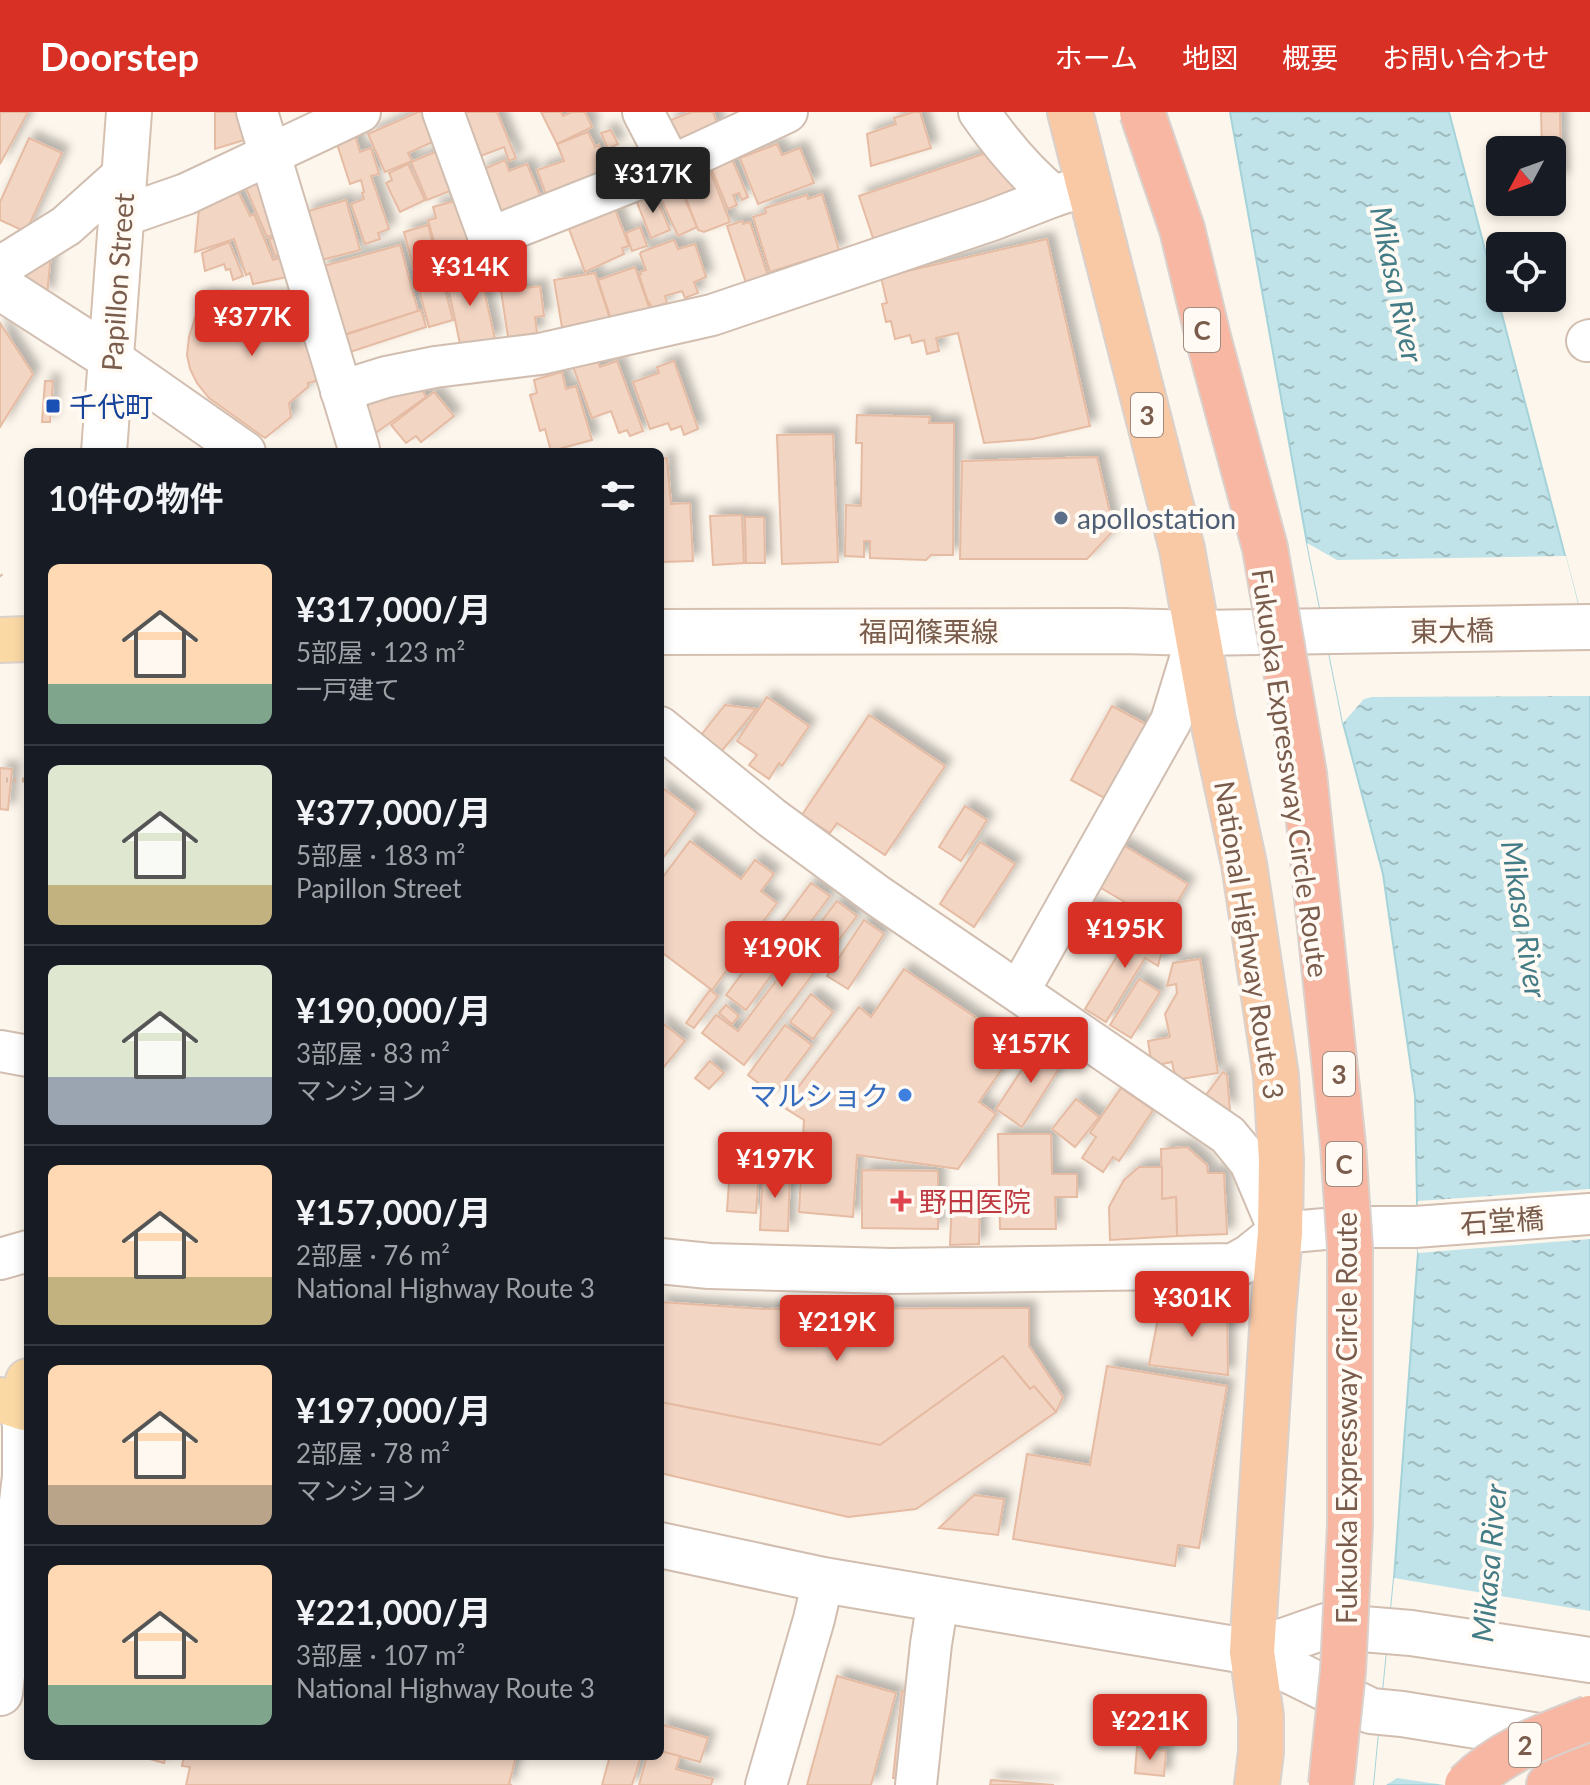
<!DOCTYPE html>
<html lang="ja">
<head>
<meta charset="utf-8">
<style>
  body { margin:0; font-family:Lato,"Noto Sans JP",sans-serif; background:#20242c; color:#f1f3f6; height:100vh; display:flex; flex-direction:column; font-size:30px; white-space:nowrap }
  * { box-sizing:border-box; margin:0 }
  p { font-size:26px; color:#9ea1a6 }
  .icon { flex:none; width:44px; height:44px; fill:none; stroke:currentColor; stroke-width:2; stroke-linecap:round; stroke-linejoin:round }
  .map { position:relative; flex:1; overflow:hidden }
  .sheet { position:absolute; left:24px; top:336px; width:640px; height:1312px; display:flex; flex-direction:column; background:#171b24; border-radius:12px; box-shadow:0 4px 12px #0003 }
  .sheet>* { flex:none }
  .needle { width:52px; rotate:229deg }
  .buttons { position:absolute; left:1486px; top:24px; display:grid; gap:16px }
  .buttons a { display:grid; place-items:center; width:80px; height:80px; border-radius:12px; background:#171b24; box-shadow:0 4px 12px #0003; font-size:40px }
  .price { position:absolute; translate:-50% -68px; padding:0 18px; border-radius:8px; background:#d93025; color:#fff; font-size:26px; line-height:52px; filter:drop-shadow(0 2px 4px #0008) }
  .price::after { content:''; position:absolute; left:50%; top:48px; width:24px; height:18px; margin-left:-12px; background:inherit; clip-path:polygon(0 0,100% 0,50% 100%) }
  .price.active { background:#222; color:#fff }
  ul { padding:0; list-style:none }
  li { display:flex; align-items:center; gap:24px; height:200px; padding:0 24px }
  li+li { border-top:2px solid #363941 }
  li span { display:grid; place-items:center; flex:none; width:224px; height:160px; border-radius:12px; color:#555 }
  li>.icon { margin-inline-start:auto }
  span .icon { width:96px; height:96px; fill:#fffc; stroke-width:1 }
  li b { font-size:34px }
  h2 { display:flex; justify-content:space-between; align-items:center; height:96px; padding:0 24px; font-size:34px }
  header { display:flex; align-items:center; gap:48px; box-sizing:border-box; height:112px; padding:0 40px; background:#d93025; color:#fff }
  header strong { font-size:38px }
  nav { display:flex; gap:44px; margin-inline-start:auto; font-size:28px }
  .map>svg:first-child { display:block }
  .water { fill:url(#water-ripples); stroke:#a5d3da; stroke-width:2 }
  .pier { fill:#fdf6ec }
  .building { fill:#f3d5c3; stroke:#e6bba3; stroke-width:2; filter:url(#shadow) }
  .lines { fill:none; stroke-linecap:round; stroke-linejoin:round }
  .minor-casing { stroke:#d1beb0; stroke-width:44 }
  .tertiary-casing { stroke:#d1beb0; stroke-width:48 }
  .secondary-casing { stroke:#d6c0b0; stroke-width:48 }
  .primary-casing { stroke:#dad1cd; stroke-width:48 }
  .trunk-casing { stroke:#dad1cd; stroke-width:48 }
  .motorway-casing { stroke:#dad1cd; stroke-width:48 }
  .path { stroke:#d9b8a5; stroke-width:5; stroke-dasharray:2 6; stroke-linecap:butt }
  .minor { stroke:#fff; stroke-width:40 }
  .tertiary { stroke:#fff; stroke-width:44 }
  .secondary { stroke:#fff; stroke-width:44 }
  .primary { stroke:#fbd9a5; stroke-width:44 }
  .trunk { stroke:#f9c8a4; stroke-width:44 }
  .motorway { stroke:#f7b7a3; stroke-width:44 }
  .motorway-bridge-casing { stroke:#dad1cd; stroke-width:48; stroke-linecap:butt }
  .motorway-bridge { stroke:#f7b7a3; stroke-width:44 }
  .transit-dot { fill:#1a4fb4; stroke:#fffaf3; stroke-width:3 }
  .service-dot { fill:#5c6f8a; stroke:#fffaf3; stroke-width:3 }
  .shop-dot { fill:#3f7fe0; stroke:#fffaf3; stroke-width:3 }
  .health-dot { fill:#e0444e; stroke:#fffaf3; stroke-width:3 }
  .labels { text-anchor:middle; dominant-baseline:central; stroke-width:8; stroke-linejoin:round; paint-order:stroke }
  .shield { fill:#fffaf3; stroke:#a28b7f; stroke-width:2 }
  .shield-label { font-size:26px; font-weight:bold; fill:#7a5c4d }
  .street-label { font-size:28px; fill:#7a5c4d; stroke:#fffaf3 }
  .transit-label { font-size:28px; fill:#164399; stroke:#fffaf3; text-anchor:start }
  .service-label { font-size:28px; fill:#4e5e75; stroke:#fffaf3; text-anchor:start }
  .shop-label { font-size:28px; fill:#366cbe; stroke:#fffaf3; text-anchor:end }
  .health-label { font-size:28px; fill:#be3a42; stroke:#fffaf3; text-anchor:start }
  .water-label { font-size:30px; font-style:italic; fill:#437c86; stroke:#fffaf3 }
</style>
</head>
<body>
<header>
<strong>Doorstep</strong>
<nav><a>ホーム</a><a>地図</a><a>概要</a><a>お問い合わせ</a></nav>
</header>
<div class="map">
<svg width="1590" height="1673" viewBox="0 0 1590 1673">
  <defs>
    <pattern id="water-ripples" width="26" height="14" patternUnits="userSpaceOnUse" patternTransform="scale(2)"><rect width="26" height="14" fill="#bfe3e8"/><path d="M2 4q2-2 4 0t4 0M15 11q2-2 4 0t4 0" fill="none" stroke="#a0bbbe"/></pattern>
    <filter id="shadow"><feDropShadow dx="7" dy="-7" stdDeviation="4" flood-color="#0004"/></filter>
  </defs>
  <rect width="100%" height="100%" fill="#fdf6ec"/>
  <!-- water -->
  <path class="water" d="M1230,0H1449L1590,539V1673H1374L1394,1466L1418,1141L1415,984L1383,762L1343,611L1307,431Z"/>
  <!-- pier -->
  <g class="pier">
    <path d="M1307,431L1337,448L1566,444L1590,539V584L1372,585L1364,587L1343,611Z"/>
    <path d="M1590,1077V1127L1418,1141L1415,1115L1418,1089Z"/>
    <path d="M1394,1466L1590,1499V1673H1444L1397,1666L1386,1673H1374Z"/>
  </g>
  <!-- building -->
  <g class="building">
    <path d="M0,0H28L0,52Z"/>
    <path d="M215,0H250L257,24L215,37Z"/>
    <path d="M418,0H425L439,27L408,41L412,49L385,60L368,22Z"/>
    <path d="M457,0H497L516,46L509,49L504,35L478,45Z"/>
    <path d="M541,0H561L563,4L572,0H585L592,15L557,32Z"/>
    <path d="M692,0H713L719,16L677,31L668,9Z"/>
    <path d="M914,0H920L931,36L871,54L867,22L896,12L894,6Z"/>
    <path d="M1541,0H1560L1561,67H1552V38H1545V35H1542Z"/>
    <path d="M611,18L618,32L608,37L601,21Z"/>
    <path d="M588,20L595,35L599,33L611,63L548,88L537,58L564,49L557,32Z"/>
    <path d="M355,23L360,40L371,36L379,62L371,64L389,117L378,121L380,127L365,132L351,92L364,87L362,81L364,80L361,68L350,72L336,29Z"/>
    <path d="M29,26L62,41L26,120L0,108V90Z"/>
    <path d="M777,32L782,43L800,36L814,71L758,92L740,46Z"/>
    <path d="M440,38L455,77L427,88L411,50Z"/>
    <path d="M992,39L999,59L1008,56L1018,88L877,138L859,84Z"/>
    <path d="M732,47L748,85L742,88L739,81L733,83L737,93L728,97L711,56Z"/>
    <path d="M505,48L509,59L527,52L543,90L508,105L494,99L479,59Z"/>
    <path d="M408,52L425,88L400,100L386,71L392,68L389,61Z"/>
    <path d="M710,59L730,110L704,120L698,118L681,73Z"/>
    <path d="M267,63L284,119L267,125L245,74Z"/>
    <path d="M678,71L697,115L678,124L658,80Z"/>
    <path d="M238,79L250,104L254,102L273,148L292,142L297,163L253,172L250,161L246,163L234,127L195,140L199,97Z"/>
    <path d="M654,81L670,118L651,126L636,88Z"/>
    <path d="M822,82L839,138L770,160L753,105L766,101L765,96L807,83L808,87Z"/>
    <path d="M462,87L474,143L479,156L448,164L440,130L435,133L428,108L436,106L433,95Z"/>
    <path d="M346,88L360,138L318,149L305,100Z"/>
    <path d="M613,92L629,134L622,136L624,142L585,160L566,109Z"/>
    <path d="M742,109L743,112L750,110L769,167L747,174L727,114Z"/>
    <path d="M428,113L453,208L429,215L404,120Z"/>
    <path d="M640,115L647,134L632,139L626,121Z"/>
    <path d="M285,122L291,141L275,144L269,127Z"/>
    <path d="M1047,127L1090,314L1033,327L984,331L958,221L936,226L939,239L927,242L924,228L912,231L910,223L895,227L891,209L886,210L882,192L887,191L881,165Z"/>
    <path d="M674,128L678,137L695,132L706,165L694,170L698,181L685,186L682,179L665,184L667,191L652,196L649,190H648L639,163L641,162L640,160L646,158L640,142L641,140Z"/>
    <path d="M229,130L243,164L233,168L230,157L226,158L224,152L205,159L202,141Z"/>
    <path d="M400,133L418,199L340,224L320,155Z"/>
    <path d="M51,141L47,184L4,154Z"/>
    <path d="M635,155L651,201L613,213L598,168Z"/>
    <path d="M479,156L495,227L461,237L446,164Z"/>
    <path d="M595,161L612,213L563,221L554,168Z"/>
    <path d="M540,174L544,204L535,205L537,221L508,225L501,179Z"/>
    <path d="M202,184L248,188L301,187L320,268L308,271V275L289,291L291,305L265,326L209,286L197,271L190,257L187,243L189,225Z"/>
    <path d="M421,198L426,215L347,241L342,224Z"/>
    <path d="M0,211L33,262L0,315Z"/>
    <path d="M594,240L600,255L617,249L643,319L630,324L627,318L619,321L611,299L592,306L571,249Z"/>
    <path d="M674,249L698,317L684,323L681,314L671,318L668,311L650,317L633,270L659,261L657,255Z"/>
    <path d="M562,260L566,277L576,274L592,328L551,339L545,317L540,319L530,283L537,281L534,268Z"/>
    <path d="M416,267L426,285L363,330L348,288Z"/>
    <path d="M45,269H53L50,310H42Z"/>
    <path d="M434,280L454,304L421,330L416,324L406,331L391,313Z"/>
    <path d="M857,303L930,305L929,311H954L953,443H931L926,448L870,446V429H864V445L845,444L846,393L861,394L862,331H856Z"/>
    <path d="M833,322L838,450L782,452L777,323Z"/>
    <path d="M1097,345L1114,418L1087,447H960L962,349Z"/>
    <path d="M667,346L671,392L690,391L693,449L660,450V347Z"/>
    <path d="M742,403L744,451L713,453L710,404Z"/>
    <path d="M745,405H764L765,451H746Z"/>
    <path d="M767,585L809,614L782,654L779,651L769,667L749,653L757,643L737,629Z"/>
    <path d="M725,593L756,597L721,640L701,623Z"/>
    <path d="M1112,594L1151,615L1110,689L1071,668Z"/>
    <path d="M869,603L945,654L885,743L837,711L830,721L802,703Z"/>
    <path d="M0,656L12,657L8,698L0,697Z"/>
    <path d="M660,674L696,701L660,750Z"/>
    <path d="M965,694L987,708L961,749L939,735Z"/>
    <path d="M690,729L741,767L755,748L774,762L761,779L777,791L712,878L660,839V784L662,781L660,780V769Z"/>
    <path d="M980,730L1015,752L974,815L940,792Z"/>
    <path d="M1118,730L1188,772L1164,813L1094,772Z"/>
    <path d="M811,771L830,784L782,848L764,834Z"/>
    <path d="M837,789L857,804L744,953L702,921L716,903L738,919Z"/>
    <path d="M1089,791L1112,805L1107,815L1083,801Z"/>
    <path d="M864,808L884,822L848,877L827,864Z"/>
    <path d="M1137,811L1165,828L1158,854L1145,846L1106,910L1085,897Z"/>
    <path d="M758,840L778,854L746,898L726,883Z"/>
    <path d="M1200,847L1218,961L1181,967L1174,960L1172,950L1152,954L1148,929L1170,925L1165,902L1177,881L1176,872L1167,874L1173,851Z"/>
    <path d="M904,857L1018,934L979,990L996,1002L958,1057L857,1043L853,1105L799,1100L804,1008L783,995L859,895L871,905Z"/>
    <path d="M1139,867L1160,880L1131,926L1110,913Z"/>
    <path d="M710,878L718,884L694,916L686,911Z"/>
    <path d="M811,882L833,900L813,927L790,910Z"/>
    <path d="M726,893L739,904L732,912L719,901Z"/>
    <path d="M660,909L685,929L660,960Z"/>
    <path d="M785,913L812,933L774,983L748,963Z"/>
    <path d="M1040,930L1065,947L1022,1015L996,997Z"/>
    <path d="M710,949L724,961L709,977L695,966Z"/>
    <path d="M1223,960L1227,963L1230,999L1206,983Z"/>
    <path d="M1121,976L1153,998L1119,1049L1113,1045L1103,1060L1082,1046L1096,1025L1090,1021Z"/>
    <path d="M1076,987L1099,1005L1075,1035L1052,1017Z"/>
    <path d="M998,1022H1051L1052,1062H1077V1085H1055L1056,1117H1000Z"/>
    <path d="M1187,1035L1207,1053L1208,1061H1224L1227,1122L1177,1124L1176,1085L1162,1087L1161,1037Z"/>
    <path d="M1139,1055H1162V1087L1176,1085L1177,1124L1110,1128L1109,1095L1124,1068Z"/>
    <path d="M730,1056L759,1059L756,1101L727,1099Z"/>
    <path d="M763,1056L790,1057L788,1119L760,1118Z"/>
    <path d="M862,1058L938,1059V1117L862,1116Z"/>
    <path d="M952,1087L980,1088L979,1132L950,1133Z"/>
    <path d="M660,1190L763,1197L1029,1196V1234L1063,1285L1056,1300L1034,1274L1030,1277L1003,1244L880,1333L660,1290Z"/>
    <path d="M1227,1193L1228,1263L1149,1253L1160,1196Z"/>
    <path d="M1003,1244L1030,1277L1034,1274L1056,1300L916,1397L848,1405L660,1361V1290L880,1333Z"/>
    <path d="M1107,1254L1227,1274L1199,1436L1178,1433L1175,1454L1013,1427L1027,1342L1090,1353Z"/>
    <path d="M974,1383L1004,1387L998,1423L939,1416Z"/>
    <path d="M837,1564L896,1581L871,1673H807Z"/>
    <path d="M902,1579L913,1580L903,1666H893Z"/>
    <path d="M660,1612L708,1626L700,1650L660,1639Z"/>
    <path d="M1137,1635L1166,1639L1164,1664L1135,1661Z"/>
    <path d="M660,1639L680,1644L676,1657L713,1667L711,1673H639L647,1644H660Z"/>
    <path d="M139,1644H166L164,1651Z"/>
    <path d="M184,1644H516L509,1672L512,1673H186L190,1655L182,1654Z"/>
    <path d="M610,1644H641L632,1673H602Z"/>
    <path d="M991,1668L1054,1673H990Z"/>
  </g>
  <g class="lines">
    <defs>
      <g id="minor">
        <path d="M257,0L359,337L358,340"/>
        <path d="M443,0L489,126L671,54L787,0"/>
        <path d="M643,0L671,54"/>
        <path d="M979,0C1000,30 1025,61 1054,84L1076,77"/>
        <path d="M120,105L186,82L360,0"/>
        <path d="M0,155L66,114L124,62"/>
        <path d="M1587,229L1590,228"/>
        <path d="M112,247L245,340"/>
        <path d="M341,279L386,265L435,255L540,242L712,203L992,108L1054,84"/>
        <path d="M660,615L772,706L878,784L1228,1023L1250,1050L1280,1121L1347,1115H1415L1590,1102"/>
        <path d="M1019,879L1171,609L1198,521"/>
        <path d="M0,939L28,944"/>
        <path d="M0,1147L28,1139"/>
        <path d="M766,1673L814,1507L823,1468"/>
        <path d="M916,1673L931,1532L938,1488"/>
      </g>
      <g id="tertiary">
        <path d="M0,175L112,247"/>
        <path d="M1198,521L1590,515"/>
        <path d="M660,1149L709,1154L891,1159L1234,1154L1250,1145L1280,1121"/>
        <path d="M660,1433L823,1468L1252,1540L1371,1599L1402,1602L1564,1628"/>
        <path d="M1252,1540L1326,1514L1411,1521L1590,1548"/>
        <path d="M0,1581L25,1364V1296L28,1297"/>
      </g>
      <g id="secondary">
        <path d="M104,340L129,0"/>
        <path d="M660,520L1122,519L1198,521"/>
      </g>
      <g id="primary">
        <path d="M0,528L28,527"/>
        <path d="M0,1288L25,1296L28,1269"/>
      </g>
      <path id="trunk" d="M1070,0L1182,437L1213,609L1244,752L1276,964L1281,1048L1280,1121L1273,1201L1252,1540L1261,1604V1640L1257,1673"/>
      <path id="motorway" d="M1549,1673L1561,1664L1590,1652"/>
    </defs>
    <!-- minor casing -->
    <use href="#minor" class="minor-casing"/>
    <!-- tertiary casing -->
    <use href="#tertiary" class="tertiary-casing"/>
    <!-- secondary casing -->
    <use href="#secondary" class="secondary-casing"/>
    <!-- primary casing -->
    <use href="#primary" class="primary-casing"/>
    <!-- trunk casing -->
    <use href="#trunk" class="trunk-casing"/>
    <!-- motorway casing -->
    <use href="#motorway" class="motorway-casing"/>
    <!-- path -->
    <g class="path">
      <path d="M0,463L3,467"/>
      <path d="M6,668H24"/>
    </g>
    <!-- minor -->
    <use href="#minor" class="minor"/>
    <!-- tertiary -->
    <use href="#tertiary" class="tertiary"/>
    <!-- secondary -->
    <use href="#secondary" class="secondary"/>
    <!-- primary -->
    <use href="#primary" class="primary"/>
    <!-- trunk -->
    <use href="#trunk" class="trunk"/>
    <!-- motorway -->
    <use href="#motorway" class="motorway"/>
    <defs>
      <g id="motorway-bridge">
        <path d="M1142,0L1182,117L1209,229L1265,436L1304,662L1343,1033L1350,1136V1414L1343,1559L1331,1673"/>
        <path d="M1467,1673C1501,1639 1546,1623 1590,1606"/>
      </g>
    </defs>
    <!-- motorway-bridge casing -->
    <use href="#motorway-bridge" class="motorway-bridge-casing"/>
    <!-- motorway-bridge -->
    <use href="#motorway-bridge" class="motorway-bridge"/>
  </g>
  <!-- markers -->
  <rect class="transit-dot" x="45" y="286" width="16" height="16" rx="4"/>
  <circle class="service-dot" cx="1061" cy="406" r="8"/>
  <circle class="shop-dot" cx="905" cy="983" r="8"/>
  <path class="health-dot" d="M897 1077h8v8h8v8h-8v8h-8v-8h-8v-8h8z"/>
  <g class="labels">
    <!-- shield labels -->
    <g class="shield">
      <rect x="1184" y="196" width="36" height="44" rx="6"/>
      <rect x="1131" y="281" width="32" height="44" rx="6"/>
      <rect x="1323" y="940" width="32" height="44" rx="6"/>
      <rect x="1326" y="1030" width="36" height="44" rx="6"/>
      <rect x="1509" y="1611" width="32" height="44" rx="6"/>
    </g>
    <g class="shield-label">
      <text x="1202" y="218">C</text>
      <text x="1147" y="303">3</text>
      <text x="1339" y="962">3</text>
      <text x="1344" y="1052">C</text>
      <text x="1525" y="1633">2</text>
    </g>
    <!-- street labels -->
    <g class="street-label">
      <text transform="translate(117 170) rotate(-86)">Papillon Street</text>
      <text transform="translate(1452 518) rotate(-1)">東大橋</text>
      <text x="929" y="519">福岡篠栗線</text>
      <text transform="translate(1291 661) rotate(82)">Fukuoka Expressway Circle Route</text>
      <text transform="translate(1250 828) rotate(81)">National Highway Route 3</text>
      <text transform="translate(1502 1108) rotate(-4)">石堂橋</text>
      <text transform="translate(1346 1306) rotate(-90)">Fukuoka Expressway Circle Route</text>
    </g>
    <!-- transit labels -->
    <g class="transit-label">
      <text x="69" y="294">千代町</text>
    </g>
    <!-- service labels -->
    <g class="service-label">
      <text x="1077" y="406">apollostation</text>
    </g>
    <!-- shop labels -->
    <g class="shop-label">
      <text x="889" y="983">マルショク</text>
    </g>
    <!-- health labels -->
    <g class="health-label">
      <text x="919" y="1089">野田医院</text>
    </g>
    <!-- water labels -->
    <g class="water-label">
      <text transform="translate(1398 172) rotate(78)">Mikasa River</text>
      <text transform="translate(1525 807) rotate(81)">Mikasa River</text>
      <text transform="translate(1488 1451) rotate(-85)">Mikasa River</text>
    </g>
  </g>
</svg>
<div class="buttons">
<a><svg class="needle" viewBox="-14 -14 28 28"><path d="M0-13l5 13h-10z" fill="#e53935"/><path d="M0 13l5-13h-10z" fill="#9ea1a6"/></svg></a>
<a><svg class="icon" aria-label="locate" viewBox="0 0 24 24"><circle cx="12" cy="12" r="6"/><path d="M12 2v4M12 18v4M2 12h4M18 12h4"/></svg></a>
</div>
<b class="price active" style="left:653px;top:103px">¥317K</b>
<b class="price" style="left:470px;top:196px">¥314K</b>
<b class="price" style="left:252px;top:246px">¥377K</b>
<b class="price" style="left:1125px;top:858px">¥195K</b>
<b class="price" style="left:782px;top:877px">¥190K</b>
<b class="price" style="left:1031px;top:973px">¥157K</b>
<b class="price" style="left:775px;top:1088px">¥197K</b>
<b class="price" style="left:1192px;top:1227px">¥301K</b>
<b class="price" style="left:837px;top:1251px">¥219K</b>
<b class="price" style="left:1150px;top:1650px">¥221K</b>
<section class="sheet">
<h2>10件の物件<svg class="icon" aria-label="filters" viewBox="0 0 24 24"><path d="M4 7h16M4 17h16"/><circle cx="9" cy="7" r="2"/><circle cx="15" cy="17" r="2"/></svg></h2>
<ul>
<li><span style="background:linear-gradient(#ffd9b3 75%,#7fa58c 0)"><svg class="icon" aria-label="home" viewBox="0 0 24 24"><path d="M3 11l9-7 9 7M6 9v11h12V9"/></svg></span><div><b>¥317,000/月</b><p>5部屋 · 123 m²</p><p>一戸建て</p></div></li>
<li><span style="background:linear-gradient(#dfe7d0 75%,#c2b280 0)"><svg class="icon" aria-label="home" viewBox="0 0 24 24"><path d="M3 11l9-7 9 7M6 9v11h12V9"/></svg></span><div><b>¥377,000/月</b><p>5部屋 · 183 m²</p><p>Papillon Street</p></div></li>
<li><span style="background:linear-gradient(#dfe7d0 70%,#9aa5b1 0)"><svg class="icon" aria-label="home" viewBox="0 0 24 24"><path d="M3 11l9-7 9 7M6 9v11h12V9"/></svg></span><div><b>¥190,000/月</b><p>3部屋 · 83 m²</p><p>マンション</p></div></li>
<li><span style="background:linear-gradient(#ffd9b3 70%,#c2b280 0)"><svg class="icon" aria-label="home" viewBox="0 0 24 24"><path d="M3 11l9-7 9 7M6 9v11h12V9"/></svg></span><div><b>¥157,000/月</b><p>2部屋 · 76 m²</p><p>National Highway Route 3</p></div></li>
<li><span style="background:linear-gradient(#ffd9b3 75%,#b9a48a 0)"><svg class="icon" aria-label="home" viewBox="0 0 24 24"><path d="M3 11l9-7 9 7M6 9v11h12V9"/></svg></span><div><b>¥197,000/月</b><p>2部屋 · 78 m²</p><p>マンション</p></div></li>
<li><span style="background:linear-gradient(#ffd9b3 75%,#7fa58c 0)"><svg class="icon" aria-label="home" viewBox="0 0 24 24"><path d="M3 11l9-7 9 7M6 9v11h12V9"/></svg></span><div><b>¥221,000/月</b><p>3部屋 · 107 m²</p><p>National Highway Route 3</p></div></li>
</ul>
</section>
</div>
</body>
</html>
